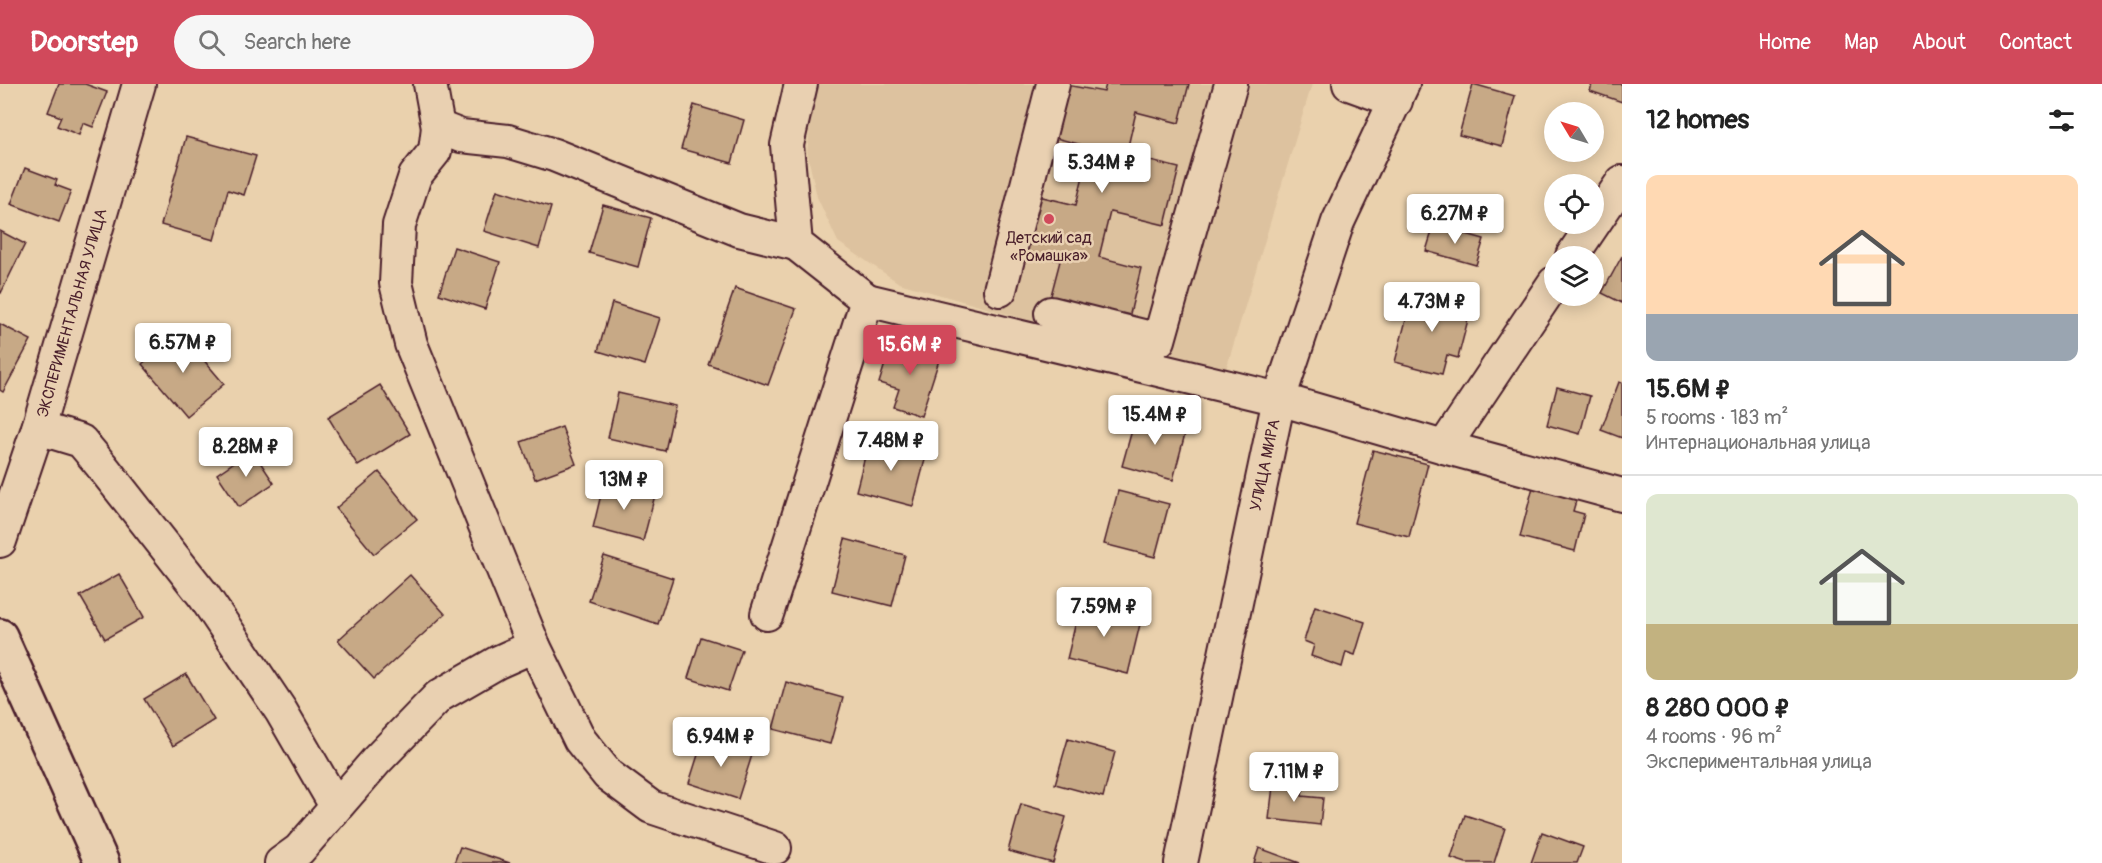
<!DOCTYPE html>
<html lang="en">
<head>
<meta charset="utf-8">
<style>
  body { margin:0; font-family:Pangolin,sans-serif; background:#f6f6f6; color:#222; height:100vh; display:flex; flex-direction:column; font-size:22px; white-space:nowrap }
  * { box-sizing:border-box; margin:0 }
  p { font-size:20px; color:#767676 }
  .icon { flex:none; width:33px; height:33px; fill:none; stroke:currentColor; stroke-width:2; stroke-linecap:round; stroke-linejoin:round }
  .map { position:relative; flex:1; overflow:hidden }
  .drawer { display:flex; flex-direction:column; background:#fff; width:480px }
  .drawer>* { flex:none }
  .needle { width:39px; rotate:308deg }
  .tools { position:absolute; left:1544px; top:18px; display:grid; gap:12px }
  .tools a { display:grid; place-items:center; width:60px; height:60px; border-radius:50%; background:#fff; box-shadow:0 3px 15px #0003; font-size:30px }
  .price { position:absolute; translate:-50% -51px; padding:0 14px; border-radius:6px; background:#fff; color:#222; font-size:20px; line-height:39px; filter:drop-shadow(0 2px 3px #0008) }
  .price::after { content:''; position:absolute; left:50%; top:36px; width:18px; height:14px; margin-left:-9px; background:inherit; clip-path:polygon(0 0,100% 0,50% 100%) }
  .price.selected { background:#d1495b; color:#fff }
  ul { padding:0; list-style:none }
  li { display:grid; align-content:center; gap:12px; height:318px; padding:0 24px }
  li+li { border-top:2px solid #e0e0e0 }
  li span { display:grid; place-items:center; height:186px; border-radius:12px; color:#555 }
  li>.icon { margin-inline-start:auto }
  span .icon { width:108px; height:108px; fill:#fffc; stroke-width:1 }
  li b { font-size:26px }
  h2 { display:flex; justify-content:space-between; align-items:center; height:72px; padding:0 24px; font-size:26px }
  header { display:flex; align-items:center; gap:36px; box-sizing:border-box; height:84px; padding:0 30px; background:#d1495b; color:#fff }
  header strong { font-size:28px }
  nav { display:flex; gap:33px; margin-inline-start:auto; font-size:21px }
  .search { width:420px; height:54px; background:#f6f6f6; display:flex; align-items:center; gap:15px; box-sizing:border-box; padding:0 21px; border-radius:33px; color:#767676; font-size:22px }
  main { display:flex; flex:1; min-height:0 }
  .map>svg:first-child { display:block }
  .built { fill:#ddc29f }
  .building { fill:#c7a986; stroke:#4a1f2b; stroke-width:1.5 }
  .lines { fill:none; stroke-linecap:round; stroke-linejoin:round }
  .minor-casing { stroke:#4a1f2b; stroke-width:36 }
  .major-casing { stroke:#4a1f2b; stroke-width:38 }
  .minor { stroke:#e9d0b1; stroke-width:32 }
  .major { stroke:#e9d0b1; stroke-width:33 }
  .poi-dot { fill:#d1495b; stroke:#e9d0b1; stroke-width:2 }
  .labels { text-anchor:middle; dominant-baseline:central; stroke-width:5; stroke-linejoin:round; paint-order:stroke }
  .poi-label { font-size:16px; fill:#4a1f2b; stroke:#e9d0b1 }
  .street-label { font-size:16px; fill:#4a1f2b; stroke:#e9d0b1 }
</style>
</head>
<body>
<header>
<strong>Doorstep</strong>
<div class="search"><svg class="icon" aria-label="search" viewBox="0 0 24 24"><circle cx="10" cy="10" r="6"/><path d="M15 15l6 6"/></svg>Search here</div>
<nav><a>Home</a><a>Map</a><a>About</a><a>Contact</a></nav>
</header>
<main>
<div class="map">
<svg width="1622" height="779" viewBox="0 0 1622 779">
  <rect width="100%" height="100%" fill="#ead1ad"/>
  <filter id="ink" filterUnits="userSpaceOnUse"><feTurbulence type="fractalNoise" baseFrequency=".0167" numOctaves="2"/><feDisplacementMap in="SourceGraphic" scale="12" xChannelSelector="R" yChannelSelector="G"/><feConvolveMatrix kernelMatrix="1 2 1 2 8 2 1 2 1" color-interpolation-filters="sRGB"/></filter>
  <g filter="url(#ink)">
    <!-- built -->
    <path class="built" d="M815,0H1312L1224,292L899,199L838,158L817,113L807,68Z"/>
    <!-- building -->
    <g class="building">
      <path d="M59,0H85L107,8L93,43L83,39L79,51L57,42L61,33L48,28Z"/>
      <path d="M1061,0L1104,8L1106,0H1189L1179,39L1136,28L1126,71L1179,84L1165,141L1110,128L1099,173L1141,184L1128,238L1049,219L1060,177L1016,166L1030,110L1076,121L1090,63L1048,52Z"/>
      <path d="M1473,0L1515,12L1502,62L1459,51Z"/>
      <path d="M1592,0H1622V18L1590,7Z"/>
      <path d="M694,21L744,36L732,79L681,65Z"/>
      <path d="M186,53L256,72L244,111L228,106L214,156L161,141Z"/>
      <path d="M25,84L57,96L55,101L71,107L59,138L11,120Z"/>
      <path d="M497,106L551,123L539,164L484,147Z"/>
      <path d="M603,121L651,134L638,183L589,169Z"/>
      <path d="M1434,141L1484,155L1476,181L1426,167Z"/>
      <path d="M0,147L25,160L1,209L0,208Z"/>
      <path d="M454,163L500,178L485,225L439,210Z"/>
      <path d="M1622,172V219L1602,209Z"/>
      <path d="M735,204L796,225L768,301L708,280Z"/>
      <path d="M1413,209L1471,224L1458,274L1447,271L1442,290L1395,278Z"/>
      <path d="M612,219L660,234L645,281L598,267Z"/>
      <path d="M0,240L31,256L3,308L0,306Z"/>
      <path d="M180,248L224,300L186,332L142,280Z"/>
      <path d="M892,257L940,273L921,332L893,323L899,305L879,299Z"/>
      <path d="M1619,298L1622,299V354L1601,346Z"/>
      <path d="M380,301L410,350L358,382L328,333Z"/>
      <path d="M1557,303L1590,312L1580,350L1547,341Z"/>
      <path d="M618,309L675,322L665,367L608,354Z"/>
      <path d="M1137,328L1187,342L1173,396L1122,382Z"/>
      <path d="M562,343L576,380L535,395L521,358Z"/>
      <path d="M870,353L927,368L913,422L856,407Z"/>
      <path d="M252,366L274,399L239,423L217,390Z"/>
      <path d="M1373,366L1428,380L1409,453L1354,439Z"/>
      <path d="M379,388L417,435L374,470L336,424Z"/>
      <path d="M604,398L655,411L643,457L593,444Z"/>
      <path d="M1534,399L1578,410L1573,427L1584,430L1575,467L1520,453Z"/>
      <path d="M1118,407L1169,420L1155,473L1104,460Z"/>
      <path d="M845,455L905,471L892,522L832,507Z"/>
      <path d="M604,472L673,494L658,540L589,517Z"/>
      <path d="M119,490L144,533L105,555L80,512Z"/>
      <path d="M410,491L445,530L374,595L338,556Z"/>
      <path d="M1081,517L1142,532L1128,590L1067,575Z"/>
      <path d="M1315,522L1365,538L1355,571L1346,568L1342,583L1311,572L1314,561L1304,557Z"/>
      <path d="M701,553L742,566L728,607L688,594Z"/>
      <path d="M186,590L214,636L173,662L144,615Z"/>
      <path d="M786,598L843,614L830,660L773,645Z"/>
      <path d="M704,652L753,668L738,715L689,699Z"/>
      <path d="M1068,655L1115,668L1103,713L1055,700Z"/>
      <path d="M1274,694L1304,697L1302,712L1323,714L1320,741L1269,735Z"/>
      <path d="M1021,720L1066,733L1053,779L1008,767Z"/>
      <path d="M1465,731L1505,744L1494,779H1466L1451,774Z"/>
      <path d="M1542,748L1583,763L1577,779H1531Z"/>
      <path d="M460,763L510,779H454Z"/>
      <path d="M1259,764L1300,779H1254Z"/>
    </g>
    <g class="lines">
      <defs>
        <g id="minor">
          <path d="M430,0L438,43"/>
          <path d="M1349,0L1396,17"/>
          <path d="M1572,172L1622,98"/>
          <path d="M1554,199L1444,363L1622,411"/>
          <path d="M1000,206L1053,0"/>
          <path d="M867,216L1279,315L1444,363"/>
          <path d="M1051,229L1159,256L1231,0"/>
          <path d="M38,344L81,357L101,381L204,512L281,627L336,722"/>
          <path d="M0,457L38,344L139,0"/>
          <path d="M767,530L867,216L796,160L787,61L801,0"/>
          <path d="M775,764L651,723L608,691L580,656L534,562L411,260L396,199L399,141L415,92L435,67L438,43L461,52L508,57L554,71L739,146L796,160"/>
          <path d="M281,779L299,766L377,676L439,612L498,578L534,562"/>
          <path d="M1181,779L1279,315L1338,138L1403,0"/>
        </g>
        <path id="major" d="M0,552L102,779"/>
      </defs>
      <!-- minor casing -->
      <use href="#minor" class="minor-casing"/>
      <!-- major casing -->
      <use href="#major" class="major-casing"/>
      <!-- minor -->
      <use href="#minor" class="minor"/>
      <!-- major -->
      <use href="#major" class="major"/>
    </g>
  </g>
  <!-- markers -->
  <circle class="poi-dot" cx="1049" cy="135" r="6"/>
  <g class="labels">
    <!-- poi labels -->
    <g class="poi-label">
      <text x="1049" y="154">Детский сад<tspan x="1049" dy="18">«Ромашка»</tspan></text>
    </g>
    <!-- street labels -->
    <g class="street-label">
      <text transform="translate(72 229) rotate(-74)">ЭКСПЕРИМЕНТАЛЬНАЯ УЛИЦА</text>
      <text transform="translate(1265 381) rotate(-78)">УЛИЦА МИРА</text>
    </g>
  </g>
</svg>
<div class="tools">
<a><svg class="needle" viewBox="-14 -14 28 28"><path d="M0-13l5 13h-10z" fill="#e53935"/><path d="M0 13l5-13h-10z" fill="#767676"/></svg></a>
<a><svg class="icon" aria-label="locate" viewBox="0 0 24 24"><circle cx="12" cy="12" r="6"/><path d="M12 2v4M12 18v4M2 12h4M18 12h4"/></svg></a>
<a><svg class="icon" aria-label="layers" viewBox="0 0 24 24"><path d="M12 4l9 5-9 5-9-5zM3 14l9 5 9-5"/></svg></a>
</div>
<b class="price" style="left:1102px;top:110px">5.34M ₽</b>
<b class="price" style="left:1455px;top:161px">6.27M ₽</b>
<b class="price" style="left:1432px;top:249px">4.73M ₽</b>
<b class="price" style="left:183px;top:290px">6.57M ₽</b>
<b class="price selected" style="left:910px;top:292px">15.6M ₽</b>
<b class="price" style="left:1155px;top:362px">15.4M ₽</b>
<b class="price" style="left:891px;top:388px">7.48M ₽</b>
<b class="price" style="left:246px;top:394px">8.28M ₽</b>
<b class="price" style="left:624px;top:427px">13M ₽</b>
<b class="price" style="left:1104px;top:554px">7.59M ₽</b>
<b class="price" style="left:721px;top:684px">6.94M ₽</b>
<b class="price" style="left:1294px;top:719px">7.11M ₽</b>
</div>
<section class="drawer">
<h2>12 homes<svg class="icon" aria-label="filters" viewBox="0 0 24 24"><path d="M4 7h16M4 17h16"/><circle cx="9" cy="7" r="2"/><circle cx="15" cy="17" r="2"/></svg></h2>
<ul>
<li><span style="background:linear-gradient(#ffd9b3 75%,#9aa5b1 0)"><svg class="icon" aria-label="home" viewBox="0 0 24 24"><path d="M3 11l9-7 9 7M6 9v11h12V9"/></svg></span><div><b>15.6M ₽</b><p>5 rooms · 183 m²</p><p>Интернациональная улица</p></div></li>
<li><span style="background:linear-gradient(#dfe7d0 70%,#c2b280 0)"><svg class="icon" aria-label="home" viewBox="0 0 24 24"><path d="M3 11l9-7 9 7M6 9v11h12V9"/></svg></span><div><b>8 280 000 ₽</b><p>4 rooms · 96 m²</p><p>Экспериментальная улица</p></div></li>
</ul>
</section>
</main>
</body>
</html>
